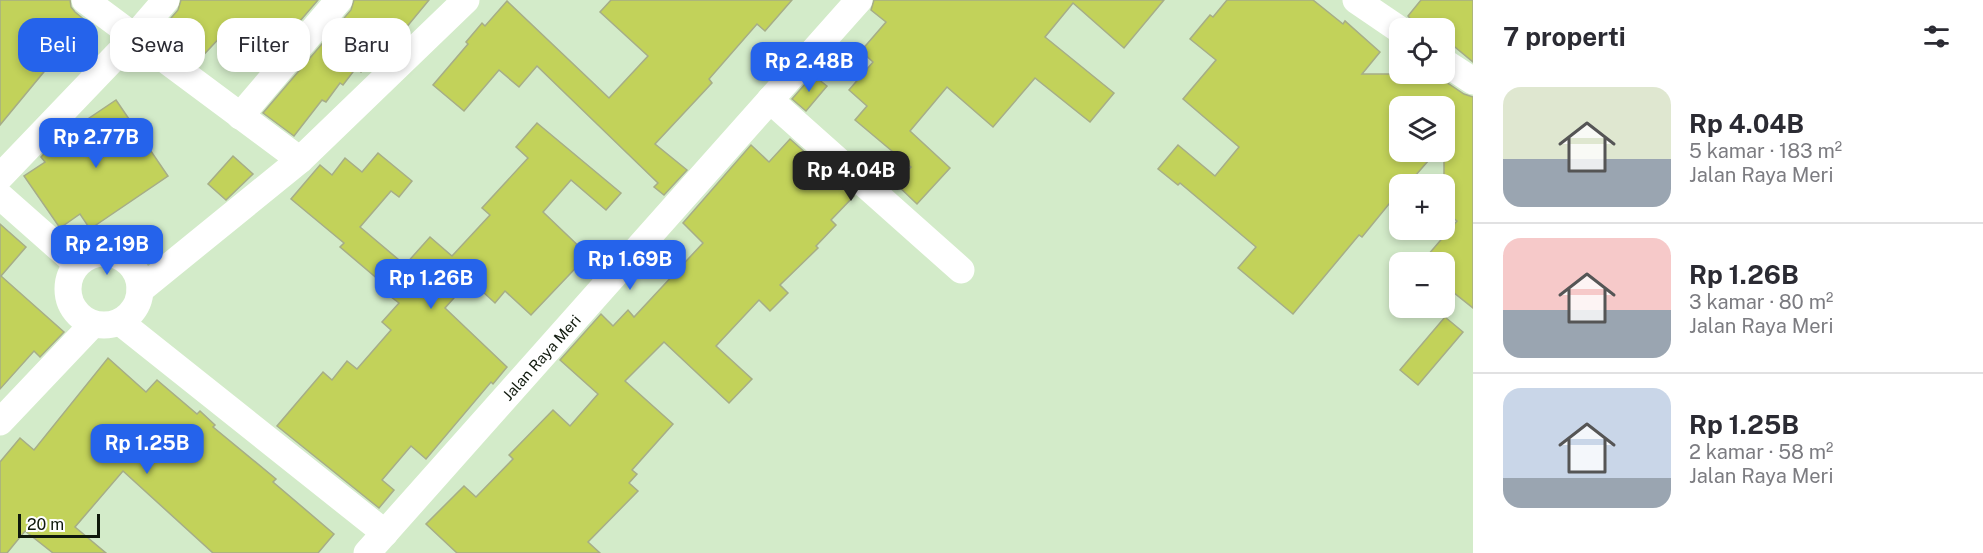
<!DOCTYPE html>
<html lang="id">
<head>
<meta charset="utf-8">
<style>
  body { margin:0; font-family:"Public Sans",sans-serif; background:#f2f2f3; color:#2b2b33; height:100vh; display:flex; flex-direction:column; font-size:22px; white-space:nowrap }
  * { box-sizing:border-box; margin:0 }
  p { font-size:20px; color:#7c7c81 }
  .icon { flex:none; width:33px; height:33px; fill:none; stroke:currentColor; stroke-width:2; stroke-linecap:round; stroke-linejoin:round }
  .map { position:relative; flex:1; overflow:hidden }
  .drawer { display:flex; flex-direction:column; background:#fff; width:510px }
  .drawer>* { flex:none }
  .banner { position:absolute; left:18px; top:18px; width:570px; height:54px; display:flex; gap:12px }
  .controls { position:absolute; left:1389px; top:18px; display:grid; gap:12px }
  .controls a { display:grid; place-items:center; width:66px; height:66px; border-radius:12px; background:#fff; box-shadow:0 3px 9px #0003; font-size:30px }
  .scale { position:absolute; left:18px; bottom:15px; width:82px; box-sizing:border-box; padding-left:6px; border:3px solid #0f180c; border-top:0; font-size:16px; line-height:21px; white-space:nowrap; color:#0f180c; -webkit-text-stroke:4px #fff; paint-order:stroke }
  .price { position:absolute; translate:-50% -51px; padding:0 14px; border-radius:12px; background:#2563eb; color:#fff; font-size:20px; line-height:39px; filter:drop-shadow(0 2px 3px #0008) }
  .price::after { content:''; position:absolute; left:50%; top:36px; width:18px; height:14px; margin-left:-9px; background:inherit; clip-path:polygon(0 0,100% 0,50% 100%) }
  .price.active { background:#222; color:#fff }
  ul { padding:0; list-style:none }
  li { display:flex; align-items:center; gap:18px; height:150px; padding:0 30px }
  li+li { border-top:2px solid #e1e1e2 }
  li span { display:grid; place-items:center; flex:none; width:168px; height:120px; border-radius:18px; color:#555 }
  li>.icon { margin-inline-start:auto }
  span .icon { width:72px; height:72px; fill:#fffc; stroke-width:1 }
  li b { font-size:26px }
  h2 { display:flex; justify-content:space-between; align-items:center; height:72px; padding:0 30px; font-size:26px }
  .tag { padding:0 21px; border-radius:18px; background:#fff; box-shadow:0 3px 9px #0003; font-size:21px; line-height:54px }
  .tag.active { background:#2563eb; color:#fff }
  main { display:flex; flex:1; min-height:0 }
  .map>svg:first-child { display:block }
  .building { fill:#c2d25a; stroke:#a6ad87; stroke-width:1.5 }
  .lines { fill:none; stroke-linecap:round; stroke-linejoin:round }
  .minor { stroke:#fff; stroke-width:27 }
  .labels { text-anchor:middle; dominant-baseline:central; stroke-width:4.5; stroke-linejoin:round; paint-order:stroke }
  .street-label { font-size:15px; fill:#0f180c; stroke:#fff }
</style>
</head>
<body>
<main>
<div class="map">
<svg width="1473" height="553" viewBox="0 0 1473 553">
  <rect width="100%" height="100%" fill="#d3ebc9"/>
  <!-- building -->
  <g class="building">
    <path d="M0,0H70L71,7L75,12L86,21L0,125Z"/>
    <path d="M181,0H318L264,63L226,31L196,63L181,52L158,33L178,10Z"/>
    <path d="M354,0H429L386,52L381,48L361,72L356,68L343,85L340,83L326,102L322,100L294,136L263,113L351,10Z"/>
    <path d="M611,0H792L765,31L757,24L709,79L712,83L655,144L687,170L664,195L654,187L658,183L537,66L519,87L499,70L464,111L433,85L468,44L466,42L482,23L485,26L507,1L609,98L648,56L600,12Z"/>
    <path d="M874,0H1164L1124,48L1073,3L1045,37L1114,93L1090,122L1035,78L993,127L947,87L910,131L950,168L917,204L896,184L911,167L855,120L867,106L849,90L873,62L861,51L886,22L871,10Z"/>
    <path d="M1227,0H1313L1343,24L1345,21L1380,52L1362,74H1434L1464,94L1473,97V308L1444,285V262H1422L1457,221L1444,211V106H1400V152H1436L1408,184H1400V194L1398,193L1362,237L1359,235L1293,314L1238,268L1256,247L1180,183L1178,185L1158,169L1178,145L1215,176L1239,147L1183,99L1216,60L1190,39L1210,15L1213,17Z"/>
    <path d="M1421,0H1473V62L1444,38V28H1415L1414,23L1408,16Z"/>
    <path d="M813,75L827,86L806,111L792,99Z"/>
    <path d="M116,100L168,176L90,229L80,214L60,228L24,176L45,162L41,157L58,139Z"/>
    <path d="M537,123L621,193L606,210L571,180L543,212L588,255L531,315L505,291L495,303L470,280L445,308L507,367L493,384L491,382L426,459L411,446L382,480L394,490L379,508L277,426L323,372L332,380L347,361L357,369L391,330L382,322L399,303L390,296L393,292L340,247L344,243L291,199L320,165L332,175L345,158L362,172L378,153L412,181L399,197L391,191L360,227L405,265L430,237L452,256L490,215L482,208L528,158L516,147Z"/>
    <path d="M790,139L854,196L831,220L836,225L816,246L818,248L780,285L788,293L770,311L759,300L716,346L752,379L729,403L664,342L625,381L673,424L632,470L637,474L629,483L638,491L588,542L600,553H457L426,524L464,486L476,497L513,459L509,455L553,410L570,426L598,394L560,360L601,314L613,326L628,310L634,317L703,243L683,223L751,145L769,162Z"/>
    <path d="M233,156L253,174L226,200L208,184Z"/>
    <path d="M0,224L26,247L1,276L64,332L40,357L34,351L0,389Z"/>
    <path d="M1445,317L1463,332L1418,385L1400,370Z"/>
    <path d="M108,358L146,392L157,380L197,414L200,411L215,425L213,427L276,479L273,482L334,534L318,553H213L123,471L75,527L106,553H53L25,531L7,553H0V462L20,438L34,450Z"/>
  </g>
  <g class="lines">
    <!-- minor -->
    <g class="minor">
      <path d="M85,0L300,160"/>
      <path d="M1356,0L1400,30"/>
      <path d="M1444,62L1473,81"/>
      <path d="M770,100L961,270"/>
      <path d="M240,116L339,0"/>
      <path d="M0,177L134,37L166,0"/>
      <path d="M0,196L77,264"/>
      <circle cx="104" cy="289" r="36"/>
      <path d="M140,290L300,160L466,0"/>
      <path d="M120,322L385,533"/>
      <path d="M0,422L93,324"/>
      <path id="s1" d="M367,553L859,0"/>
    </g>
  </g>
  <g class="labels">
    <!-- street labels -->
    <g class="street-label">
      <text stroke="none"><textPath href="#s1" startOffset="262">Jalan Raya Meri</textPath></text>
    </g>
  </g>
</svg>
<div class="controls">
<a><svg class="icon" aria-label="locate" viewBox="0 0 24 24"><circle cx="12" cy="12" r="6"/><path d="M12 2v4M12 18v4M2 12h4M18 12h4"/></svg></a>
<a><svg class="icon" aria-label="layers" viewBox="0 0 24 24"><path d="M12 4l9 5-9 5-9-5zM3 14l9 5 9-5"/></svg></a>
<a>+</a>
<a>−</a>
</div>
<div class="scale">20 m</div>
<b class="price" style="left:809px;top:93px">Rp 2.48B</b>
<b class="price" style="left:96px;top:169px">Rp 2.77B</b>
<b class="price active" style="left:851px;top:202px">Rp 4.04B</b>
<b class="price" style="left:107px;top:276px">Rp 2.19B</b>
<b class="price" style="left:630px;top:291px">Rp 1.69B</b>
<b class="price" style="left:431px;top:310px">Rp 1.26B</b>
<b class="price" style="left:147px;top:475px">Rp 1.25B</b>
<div class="banner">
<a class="tag active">Beli</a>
<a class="tag">Sewa</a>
<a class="tag">Filter</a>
<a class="tag">Baru</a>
</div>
</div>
<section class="drawer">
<h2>7 properti<svg class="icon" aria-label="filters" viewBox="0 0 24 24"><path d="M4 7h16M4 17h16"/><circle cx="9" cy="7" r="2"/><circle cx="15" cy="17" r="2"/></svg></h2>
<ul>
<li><span style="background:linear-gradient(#dfe7d0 60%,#9aa5b1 0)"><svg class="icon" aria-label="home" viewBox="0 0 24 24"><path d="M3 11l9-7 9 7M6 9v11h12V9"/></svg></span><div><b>Rp 4.04B</b><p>5 kamar · 183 m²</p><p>Jalan Raya Meri</p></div></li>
<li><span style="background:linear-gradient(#f6c9c9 60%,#9aa5b1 0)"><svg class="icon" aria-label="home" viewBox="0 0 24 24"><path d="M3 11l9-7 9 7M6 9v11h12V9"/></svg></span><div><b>Rp 1.26B</b><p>3 kamar · 80 m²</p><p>Jalan Raya Meri</p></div></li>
<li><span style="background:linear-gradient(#c9d6e8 75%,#9aa5b1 0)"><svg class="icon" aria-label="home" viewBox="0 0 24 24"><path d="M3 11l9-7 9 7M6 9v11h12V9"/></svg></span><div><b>Rp 1.25B</b><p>2 kamar · 58 m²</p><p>Jalan Raya Meri</p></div></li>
</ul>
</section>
</main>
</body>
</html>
